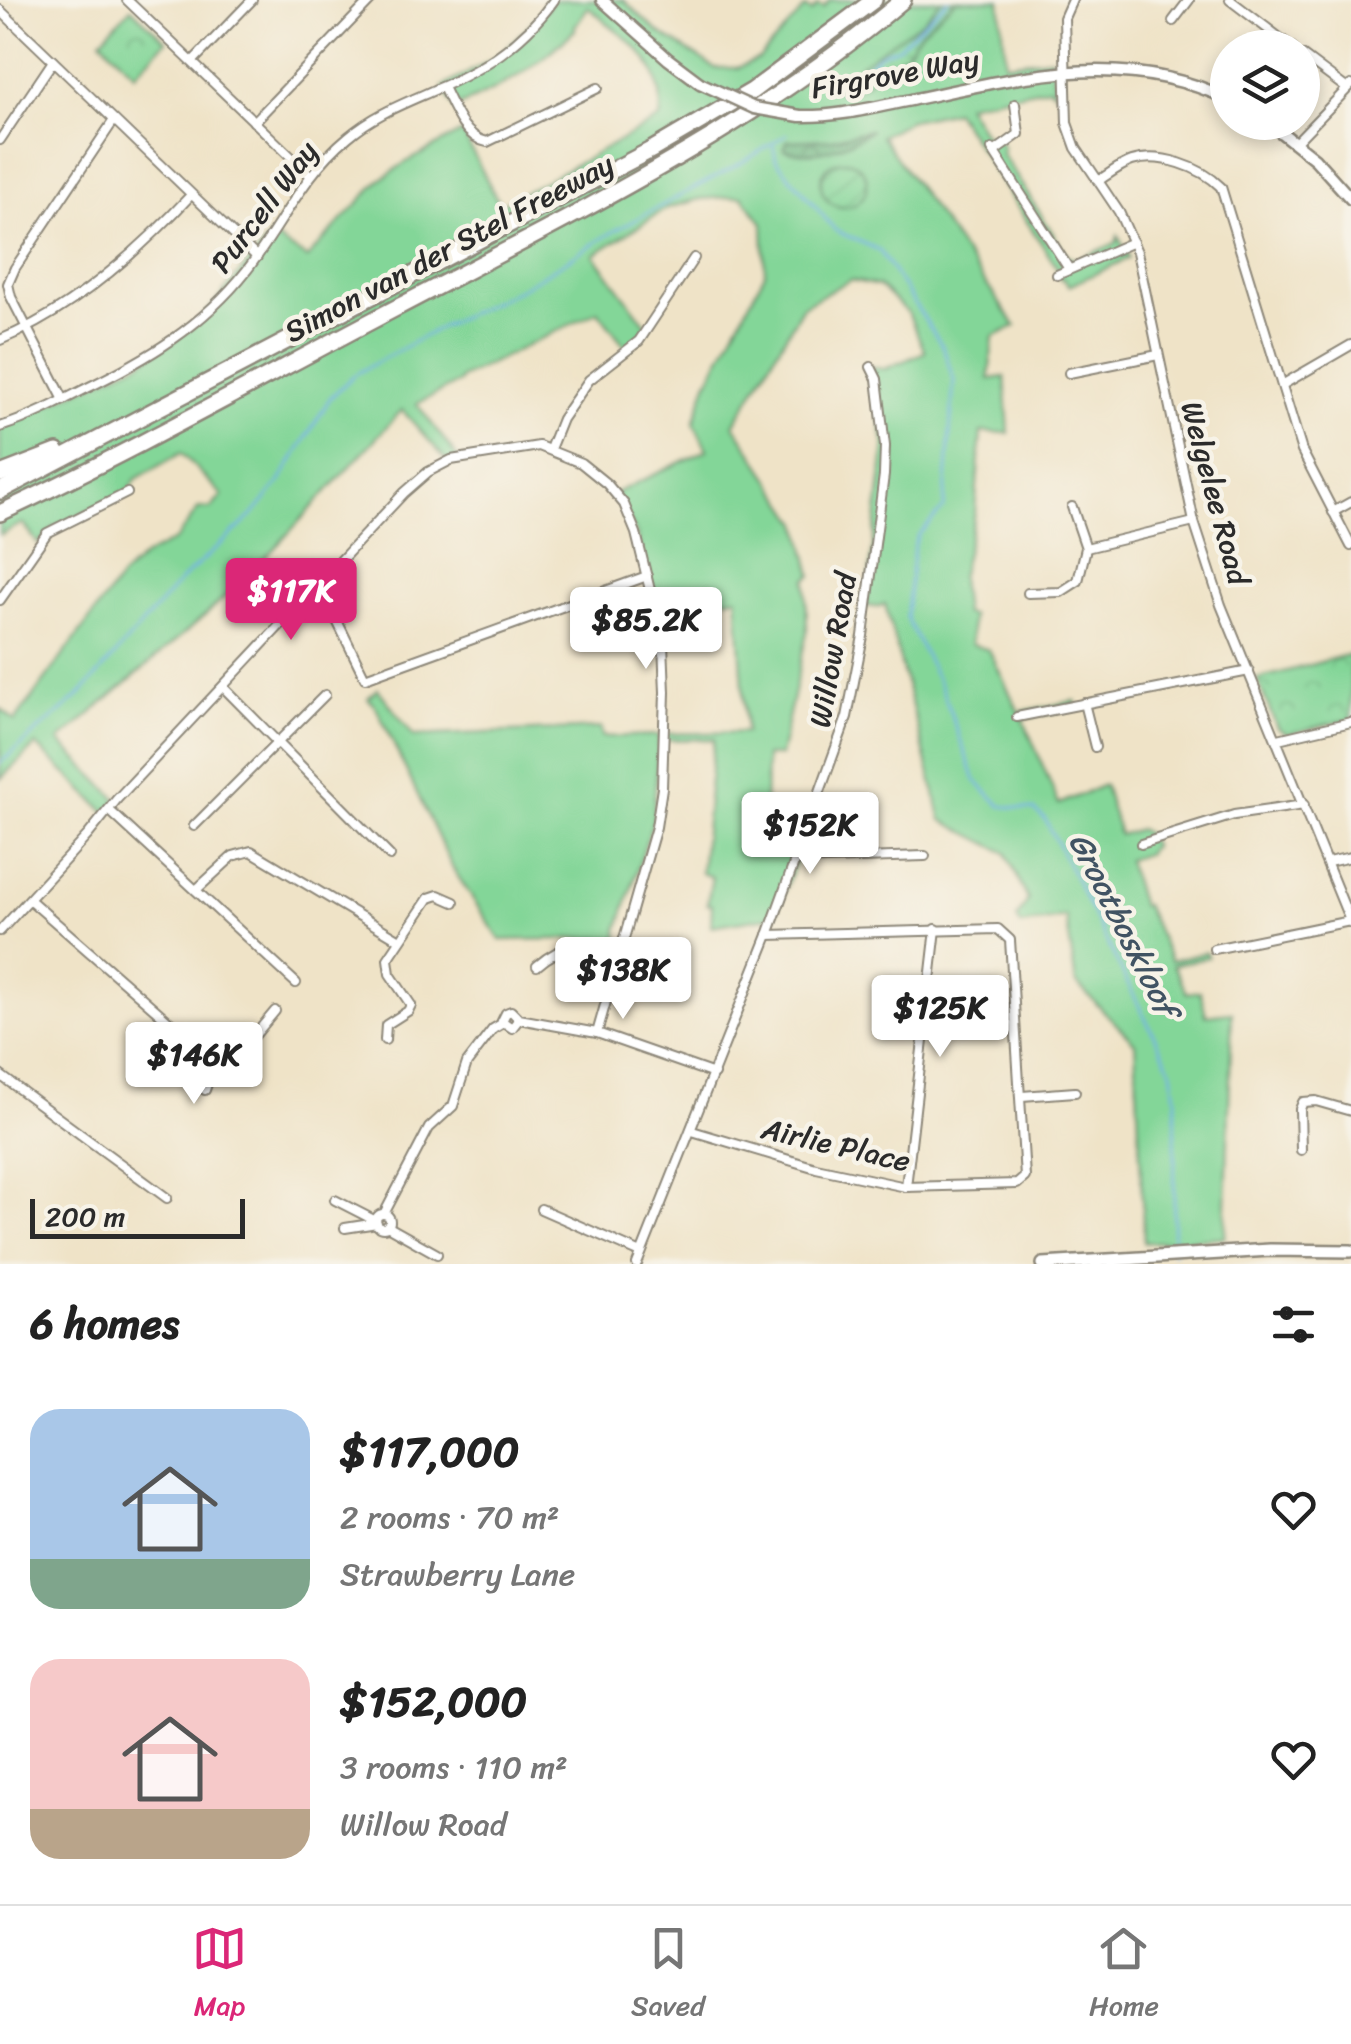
<!DOCTYPE html>
<html lang="en">
<head>
<meta charset="utf-8">
<style>
  body { margin:0; font-family:Sriracha,sans-serif; background:#f2f2f2; color:#222; height:100vh; display:flex; flex-direction:column; font-size:38px; white-space:nowrap }
  * { box-sizing:border-box; margin:0 }
  p { font-size:32px; color:#767676 }
  .icon { flex:none; width:55px; height:55px; fill:none; stroke:currentColor; stroke-width:2; stroke-linecap:round; stroke-linejoin:round }
  .map { position:relative; height:1264px; overflow:hidden }
  .drawer { display:flex; flex-direction:column; background:#fff; flex:1 }
  .drawer>* { flex:none }
  .controls { position:absolute; left:1210px; top:30px; display:grid; gap:20px }
  .controls a { display:grid; place-items:center; width:110px; height:110px; border-radius:50%; background:#fff; box-shadow:0 5px 15px #0003; font-size:50px }
  .scale { position:absolute; left:30px; bottom:25px; width:215px; box-sizing:border-box; padding-left:10px; border:5px solid #2b2b2b; border-top:0; font-size:28px; line-height:35px; white-space:nowrap; color:#2b2b2b; -webkit-text-stroke:8px #f7f3e8; paint-order:stroke }
  .price { position:absolute; translate:-50% -85px; padding:0 22px; border-radius:10px; background:#fff; color:#222; font-size:32px; line-height:65px; filter:drop-shadow(0 2px 5px #0008) }
  .price::after { content:''; position:absolute; left:50%; top:60px; width:30px; height:22px; margin-left:-15px; background:inherit; clip-path:polygon(0 0,100% 0,50% 100%) }
  .price.on { background:#db2777; color:#fff }
  ul { padding:0; list-style:none }
  li { display:flex; align-items:center; gap:30px; height:250px; padding:0 30px }
  li span { display:grid; place-items:center; flex:none; width:280px; height:200px; border-radius:30px; color:#555 }
  li>.icon { margin-inline-start:auto }
  span .icon { width:120px; height:120px; fill:#fffc; stroke-width:1 }
  li b { font-size:42px }
  h2 { display:flex; justify-content:space-between; align-items:center; height:120px; padding:0 30px; font-size:42px }
  .tab-bar { display:flex; justify-content:space-around; align-items:center; height:140px; border-top:2px solid #e0e0e0; background:#fff; font-size:28px; color:#767676 }
  .tab-bar a { display:grid; justify-items:center; gap:5px }
  .tab-bar .on { color:#db2777 }
  .map>svg:first-child { display:block }
  .grass { fill:#83d698; stroke:#578062; stroke-width:2.5 }
  .forest { fill:url(#forest-crowns); stroke:#4a7156; stroke-width:2.5 }
  .wetland { fill:url(#wetland-marsh); stroke:#578062; stroke-width:2.5 }
  .park { fill:url(#park-crowns); stroke:#578062; stroke-width:2.5 }
  .garden { fill:url(#garden-furrows); stroke:#578062; stroke-width:2.5 }
  .lines { fill:none; stroke-linecap:round; stroke-linejoin:round }
  .stream { stroke:#74b1e6; stroke-width:2.5 }
  .minor-casing { stroke:#8d8779; stroke-width:12 }
  .tertiary-casing { stroke:#8d8779; stroke-width:15 }
  .secondary-casing { stroke:#8d8779; stroke-width:16 }
  .motorway-casing { stroke:#8d8779; stroke-width:20 }
  .minor { stroke:#fff; stroke-width:8 }
  .tertiary { stroke:#fff; stroke-width:10 }
  .secondary { stroke:#fff; stroke-width:11 }
  .motorway { stroke:#fff; stroke-width:15 }
  .tertiary-bridge-casing { stroke:#8d8779; stroke-width:15; stroke-linecap:butt }
  .tertiary-bridge { stroke:#fff; stroke-width:10 }
  .labels { text-anchor:middle; dominant-baseline:central; stroke-width:9; stroke-linejoin:round; paint-order:stroke }
  .street-label { font-size:30px; fill:#2b2b2b; stroke:#f7f3e8 }
  .water-label { font-size:32px; font-style:italic; fill:#415363; stroke:#f7f3e8 }
</style>
</head>
<body>
<div class="map">
<svg width="1351" height="1264" viewBox="0 0 1351 1264">
  <defs>
    <pattern id="forest-crowns" width="20" height="18" patternUnits="userSpaceOnUse" patternTransform="scale(2.5)"><rect width="20" height="18" fill="#6ab780"/><path d="M2 6a3 3 0 1 1 6 0M12 15a3 3 0 1 1 6 0" fill="none" stroke="#579569"/></pattern>
    <pattern id="wetland-marsh" width="20" height="14" patternUnits="userSpaceOnUse" patternTransform="scale(2.5)"><rect width="20" height="14" fill="#83d698"/><path d="M1 5h8M5 5V1M11 12h8M15 12V8" fill="none" stroke="#71b883"/></pattern>
    <pattern id="park-crowns" width="20" height="18" patternUnits="userSpaceOnUse" patternTransform="scale(2.5)"><rect width="20" height="18" fill="#83d698"/><path d="M2 6a3 3 0 1 1 6 0M12 15a3 3 0 1 1 6 0" fill="none" stroke="#71b883"/></pattern>
    <pattern id="garden-furrows" width="10" height="10" patternUnits="userSpaceOnUse" patternTransform="scale(2.5)"><rect width="10" height="10" fill="#83d698"/><path d="M-1 1l2-2M0 10L10 0M9 11l2-2" fill="none" stroke="#71b883"/></pattern>
  </defs>
  <rect width="100%" height="100%" fill="#f7f3e8"/>
  <filter id="ink" filterUnits="userSpaceOnUse"><feTurbulence type="fractalNoise" baseFrequency=".01" numOctaves="2"/><feDisplacementMap in="SourceGraphic" scale="20" xChannelSelector="R" yChannelSelector="G"/><feConvolveMatrix kernelMatrix="1 2 1 2 8 2 1 2 1" color-interpolation-filters="sRGB"/></filter>
  <filter id="wash" filterUnits="userSpaceOnUse"><feTurbulence type="fractalNoise" baseFrequency=".0048" numOctaves="4" result="noise"/><feDisplacementMap in="SourceGraphic" scale="40" xChannelSelector="R" yChannelSelector="G"/><feGaussianBlur stdDeviation="2.25" result="paint"/><feColorMatrix in="noise" values="0 0 0 0 0 0 0 0 0 0 0 0 0 0 0 0 0 1.4 0 .05"/><feComposite in="paint" operator="in"/></filter>
  <g filter="url(#wash)">
    <rect width="100%" height="100%" fill="#efe3c7"/>
    <!-- grass -->
    <g class="grass">
      <path d="M554,0H623L658,32L715,68H737L759,59L805,8L811,12L818,5L823,8L830,0H1000L1006,63L1051,58L1055,92L1049,87L966,104L985,136L998,139L1003,148L1002,154L1068,257L1076,260L1116,243L1118,236L1129,258L1069,286L1064,279H1060L1056,266L955,111L911,120L881,136L1016,326L993,337L989,379L1005,377L1009,433L981,432L975,513L960,578L964,614L971,615V644L989,650L1019,712L1075,701L1077,707L1023,719L1059,804L1104,785L1119,835L1139,829L1147,834L1152,846L1146,854L1127,860L1141,906L1145,905L1171,961L1206,952L1208,957L1173,965L1187,993L1200,991L1206,1015L1232,1012L1225,1237L1144,1243L1135,1043L1076,983L1066,917L1021,925L1017,918L1028,900L1006,853L942,820L885,604L877,607L866,606L885,446L871,367L885,369L925,352L908,313L879,286L850,280L803,306L734,425L799,523L812,575L806,580L807,632L780,756H766L765,820L810,825L775,916L711,926L712,905L707,904L712,877L701,873L714,739L663,740L664,734L746,732L737,597L655,607L636,533L615,493L707,450L694,423L707,383L765,273L763,223L742,196L700,199L667,208L594,255L648,327L628,350L598,311L461,378L459,382L417,404L458,458L448,462L402,410L272,551L210,611L59,741L117,799L107,813L36,745L0,779V708L15,721L121,577L142,558L176,539L199,508L211,509L222,495L181,453L136,479L127,493L55,527L38,544L23,523L0,535V427L141,362L197,324L271,236L307,258L379,181L403,164L462,132L500,205L660,119C667,59 629,43 588,7L575,26V30C539,65 501,90 454,108L443,87L500,55Z"/>
      <path d="M378,689L414,736L601,728L602,737L659,735L653,821L618,930L619,938L500,940L453,869L376,707L368,698Z"/>
    </g>
    <!-- forest -->
    <path class="forest" d="M871,130C847,146 812,160 784,149L787,141L831,139Z"/>
    <!-- wetland -->
    <path class="wetland" d="M941,0H956L921,31L907,52L881,68L864,85L851,92L837,90L861,64L923,21Z"/>
    <!-- park -->
    <g class="park">
      <path d="M131,8L166,41L135,74L101,40Z"/>
      <path d="M1351,654V719L1288,734L1277,728L1257,679Z"/>
    </g>
    <!-- garden -->
    <circle class="garden" cx="844" cy="184" r="23"/>
    <g class="lines">
      <!-- stream -->
      <g class="stream">
        <path d="M841,93L855,82L866,66L882,53L898,47L948,0"/>
        <path d="M773,144L776,160L836,231L879,250L943,347L954,380L944,508L919,534L914,546L906,617L941,687L975,780L1001,806L1035,810L1045,819L1172,1071L1176,1097L1173,1253"/>
        <path d="M0,763L81,694L181,580L252,516L279,483L330,398L354,375L441,327L520,289L616,230L743,162L787,134"/>
      </g>
    </g>
  </g>
  <g filter="url(#ink)">
    <g class="lines">
      <defs>
        <g id="minor">
          <path d="M127,0L310,175"/>
          <path d="M1072,0L1064,18L1067,123L1076,148L1119,212L1137,252L1194,522L1221,605L1351,923"/>
          <path d="M1230,0L1293,48"/>
          <path d="M0,10L257,257"/>
          <path d="M1173,21L1189,0"/>
          <path d="M1302,55L1346,88"/>
          <path d="M192,62L252,0"/>
          <path d="M443,87C453,107 463,137 487,142L598,88"/>
          <path d="M254,122L371,0"/>
          <path d="M0,140L53,61"/>
          <path d="M1296,142L1351,85"/>
          <path d="M992,149L1069,269"/>
          <path d="M994,152L1019,134L1015,104"/>
          <path d="M1098,181C1109,174 1120,165 1132,161C1160,152 1201,167 1221,187L1302,451L1351,546"/>
          <path d="M1057,275L1133,242"/>
          <path d="M0,340C73,310 138,252 191,195"/>
          <path d="M1069,373L1158,355"/>
          <path d="M1282,385L1351,345"/>
          <path d="M64,400L11,297L8,284L15,268L114,120"/>
          <path d="M0,427C29,418 56,404 83,390C147,359 202,327 247,270C282,225 303,174 348,137C376,113 408,102 441,87C486,68 526,40 554,0"/>
          <path d="M550,449L562,419L589,380L639,341L694,258"/>
          <path d="M1333,512L1351,502"/>
          <path d="M1086,548L1194,522"/>
          <path d="M320,586L365,678L647,576"/>
          <path d="M1028,593L1061,592L1078,581L1086,548L1072,507"/>
          <path d="M0,600L47,533L127,493"/>
          <path d="M223,687L390,856"/>
          <path d="M1084,703L1095,747"/>
          <path d="M1017,717L1249,671"/>
          <path d="M1278,739L1351,722"/>
          <path d="M109,810L296,983"/>
          <path d="M194,826L325,695"/>
          <path d="M1141,844L1234,815L1304,805"/>
          <path d="M796,860L925,856"/>
          <path d="M1328,862L1351,857"/>
          <path d="M196,890L233,856L251,851L400,940"/>
          <path d="M30,900L221,1067L231,1064L275,1011"/>
          <path d="M0,931L88,835L117,799L404,493L428,472L451,460L539,446L581,463L607,484L624,504L636,533L663,643L665,692L662,788L656,827L597,1033"/>
          <path d="M1214,949L1350,921"/>
          <path d="M537,966C562,944 588,939 621,946"/>
          <path d="M519,1019L512,1028L502,1021L506,1013L511,1011L519,1019L597,1033L714,1074"/>
          <path d="M385,1040L386,1025L408,1011L411,1005L390,974L388,959L429,898L438,895L454,902"/>
          <path d="M193,1043L195,1068L207,1084L205,1090L195,1083V1068"/>
          <path d="M0,1075L167,1198"/>
          <path d="M1022,1096L1075,1092"/>
          <path d="M692,1131L816,1168L906,1187L1017,1184L1025,1177L1010,940L998,929L768,935"/>
          <path d="M1301,1150L1300,1109L1303,1102L1316,1101L1351,1111"/>
          <path d="M906,1187L936,929"/>
          <path d="M335,1200L376,1221"/>
          <path d="M541,1209L641,1253"/>
          <path d="M384,1214L429,1128L453,1106L467,1063L493,1029L503,1023"/>
          <circle cx="383" cy="1221" r="7"/>
          <path d="M387,1226L437,1254"/>
          <path d="M345,1228L377,1223"/>
          <path d="M637,1264L768,935L847,717L863,636L884,475L885,446L877,379L871,367"/>
        </g>
        <g id="tertiary">
          <path d="M602,0L668,59L700,83"/>
          <path d="M800,116C837,117 870,108 906,101C1014,78 1121,48 1228,99"/>
          <path d="M1268,122L1315,159L1351,199"/>
        </g>
        <path id="secondary" d="M1043,1264L1270,1250L1351,1251"/>
        <g id="motorway">
          <path d="M0,474L57,452"/>
          <path d="M0,491L653,149L752,91L874,0"/>
          <path d="M0,513C135,450 266,376 398,307C575,214 750,130 903,0"/>
        </g>
      </defs>
      <!-- minor casing -->
      <use href="#minor" class="minor-casing"/>
      <!-- tertiary casing -->
      <use href="#tertiary" class="tertiary-casing"/>
      <!-- secondary casing -->
      <use href="#secondary" class="secondary-casing"/>
      <!-- motorway casing -->
      <use href="#motorway" class="motorway-casing"/>
      <!-- minor -->
      <use href="#minor" class="minor"/>
      <!-- tertiary -->
      <use href="#tertiary" class="tertiary"/>
      <!-- secondary -->
      <use href="#secondary" class="secondary"/>
      <!-- motorway -->
      <use href="#motorway" class="motorway"/>
      <defs>
        <path id="tertiary-bridge" d="M700,83L754,108L800,116"/>
      </defs>
      <!-- tertiary-bridge casing -->
      <use href="#tertiary-bridge" class="tertiary-bridge-casing"/>
      <!-- tertiary-bridge -->
      <use href="#tertiary-bridge" class="tertiary-bridge"/>
    </g>
  </g>
  <g class="labels">
    <!-- street labels -->
    <g class="street-label">
      <text transform="translate(895 74) rotate(-10)">Firgrove Way</text>
      <text transform="translate(264 207) rotate(-53)">Purcell Way</text>
      <text transform="translate(449 248) rotate(-28)">Simon van der Stel Freeway</text>
      <text transform="translate(1215 493) rotate(75)">Welgelee Road</text>
      <text transform="translate(833 650) rotate(-80)">Willow Road</text>
      <text transform="translate(836 1145) rotate(13)">Airlie Place</text>
    </g>
    <!-- water labels -->
    <g class="water-label">
      <text transform="translate(1123 924) rotate(63)">Grootboskloof</text>
    </g>
  </g>
</svg>
<div class="controls">
<a><svg class="icon" aria-label="layers" viewBox="0 0 24 24"><path d="M12 4l9 5-9 5-9-5zM3 14l9 5 9-5"/></svg></a>
</div>
<div class="scale">200 m</div>
<b class="price on" style="left:291px;top:643px">$117K</b>
<b class="price" style="left:646px;top:672px">$85.2K</b>
<b class="price" style="left:810px;top:877px">$152K</b>
<b class="price" style="left:623px;top:1022px">$138K</b>
<b class="price" style="left:940px;top:1060px">$125K</b>
<b class="price" style="left:194px;top:1107px">$146K</b>
</div>
<section class="drawer">
<h2>6 homes<svg class="icon" aria-label="filters" viewBox="0 0 24 24"><path d="M4 7h16M4 17h16"/><circle cx="9" cy="7" r="2"/><circle cx="15" cy="17" r="2"/></svg></h2>
<ul>
<li><span style="background:linear-gradient(#a9c7e8 75%,#7fa58c 0)"><svg class="icon" aria-label="home" viewBox="0 0 24 24"><path d="M3 11l9-7 9 7M6 9v11h12V9"/></svg></span><div><b>$117,000</b><p>2 rooms · 70 m²</p><p>Strawberry Lane</p></div><svg class="icon" aria-label="heart" viewBox="0 0 24 24"><path d="M12 20l-8-8c-3-5 5-10 8-4 3-6 11-1 8 4z"/></svg></li>
<li><span style="background:linear-gradient(#f6c9c9 75%,#b9a48a 0)"><svg class="icon" aria-label="home" viewBox="0 0 24 24"><path d="M3 11l9-7 9 7M6 9v11h12V9"/></svg></span><div><b>$152,000</b><p>3 rooms · 110 m²</p><p>Willow Road</p></div><svg class="icon" aria-label="heart" viewBox="0 0 24 24"><path d="M12 20l-8-8c-3-5 5-10 8-4 3-6 11-1 8 4z"/></svg></li>
</ul>
</section>
<nav class="tab-bar">
<a class="on"><svg class="icon" aria-label="map" viewBox="0 0 24 24"><path d="M3 6l6-2 6 2 6-2v14l-6 2-6-2-6 2zM9 4v14M15 6v14"/></svg>Map</a>
<a><svg class="icon" aria-label="saved" viewBox="0 0 24 24"><path d="M7 4h10v16l-5-4-5 4z"/></svg>Saved</a>
<a><svg class="icon" aria-label="home" viewBox="0 0 24 24"><path d="M3 11l9-7 9 7M6 9v11h12V9"/></svg>Home</a>
</nav>
</body>
</html>
